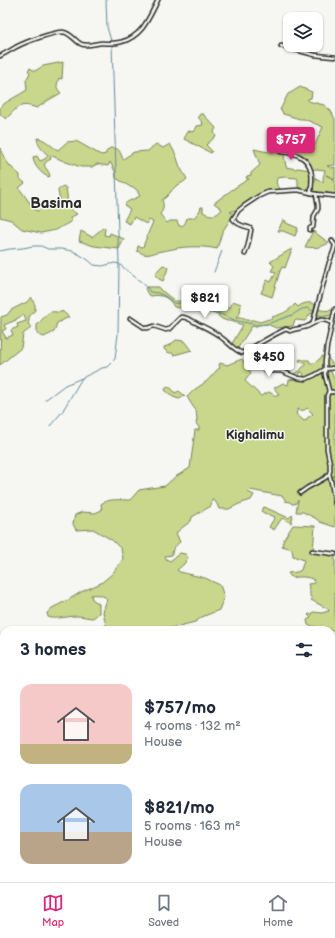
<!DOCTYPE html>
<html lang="en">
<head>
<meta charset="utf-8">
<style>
  body { margin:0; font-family:"Balsamiq Sans",sans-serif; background:#f2f2f3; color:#1f2937; height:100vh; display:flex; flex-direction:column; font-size:15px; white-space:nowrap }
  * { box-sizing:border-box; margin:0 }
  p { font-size:13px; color:#747a83 }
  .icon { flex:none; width:22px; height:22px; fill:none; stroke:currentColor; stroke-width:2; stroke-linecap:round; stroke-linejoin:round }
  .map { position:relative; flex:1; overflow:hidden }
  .panel { position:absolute; left:0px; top:626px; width:335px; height:256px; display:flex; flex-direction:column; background:#fff; border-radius:12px 12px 0 0; box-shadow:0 1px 3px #0004 }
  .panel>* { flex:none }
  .fabs { position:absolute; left:283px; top:12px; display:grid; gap:8px }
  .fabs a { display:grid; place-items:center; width:40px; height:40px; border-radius:8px; background:#fff; box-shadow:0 1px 3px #0004; font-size:20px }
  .price { position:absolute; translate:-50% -34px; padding:0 9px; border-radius:4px; background:#fff; color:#222; font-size:13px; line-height:26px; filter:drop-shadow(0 1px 2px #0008) }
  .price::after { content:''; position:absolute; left:50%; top:24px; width:12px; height:9px; margin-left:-6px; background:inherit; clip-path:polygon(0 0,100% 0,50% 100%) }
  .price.on { background:#db2777; color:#fff }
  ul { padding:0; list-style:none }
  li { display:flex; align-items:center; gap:12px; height:100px; padding:0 20px }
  li span { display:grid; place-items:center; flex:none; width:112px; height:80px; border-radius:12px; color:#555 }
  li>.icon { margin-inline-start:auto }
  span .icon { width:48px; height:48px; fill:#fffc; stroke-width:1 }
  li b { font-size:17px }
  h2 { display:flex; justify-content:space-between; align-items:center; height:48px; padding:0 20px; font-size:17px }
  .tab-bar { display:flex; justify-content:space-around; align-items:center; height:56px; border-top:1px solid #e0e1e3; background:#fff; font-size:11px; color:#747a83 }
  .tab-bar a { display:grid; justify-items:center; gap:2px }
  .tab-bar .on { color:#db2777 }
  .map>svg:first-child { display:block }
  .green { fill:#c8d78b; stroke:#7a815b; fill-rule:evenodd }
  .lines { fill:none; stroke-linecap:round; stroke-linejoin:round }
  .stream { stroke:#608b9a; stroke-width:1 }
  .street-casing { stroke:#2b2b2b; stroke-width:5.5 }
  .street { stroke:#f6f6f2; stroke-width:2.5 }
  .labels { text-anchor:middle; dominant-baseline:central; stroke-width:3; stroke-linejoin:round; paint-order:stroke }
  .quarter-label { font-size:13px; font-weight:bold; fill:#2b2b2b; stroke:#f6f6f2 }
  .district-label { font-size:15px; font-weight:bold; fill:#2b2b2b; stroke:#f6f6f2 }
</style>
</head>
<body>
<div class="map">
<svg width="335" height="882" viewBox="0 0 335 882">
  <rect width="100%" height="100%" fill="#f6f6f2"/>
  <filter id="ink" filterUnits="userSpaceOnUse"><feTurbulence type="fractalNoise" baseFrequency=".025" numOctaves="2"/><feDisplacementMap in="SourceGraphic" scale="8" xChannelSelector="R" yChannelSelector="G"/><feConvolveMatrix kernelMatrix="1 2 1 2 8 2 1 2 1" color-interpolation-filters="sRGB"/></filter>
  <g filter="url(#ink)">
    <!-- green -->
    <g class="green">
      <path d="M63,62L62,79L59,78C57,86 55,87 61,93L47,101L37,108C19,102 18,107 6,119L0,114V107C8,100 18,96 27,90L26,80L30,73L28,70L30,68L35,71L43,66Z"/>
      <path d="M300,87L312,92L311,98L308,99V101L324,105L331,111L335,119V165L327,166L332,168L335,167V179L326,175L335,180V197L326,192L329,196L313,194L298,188V180L297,178L285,177L277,178C276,181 276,184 278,187H279L280,189L278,190V193L268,192L262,194L255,197L238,209L230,212L234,214L222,232L217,249C206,246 184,246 173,249C168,250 162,251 157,252C148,255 146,256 137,251L138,246L143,247C146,238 149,231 153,222L149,220L146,224L134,217L130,224L124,221L130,209L124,205C128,200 135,199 140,196L138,193V191L133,187L132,188L116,178L115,171L110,162L108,166L97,164L92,167H81L66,162L50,155L51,159L47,161L44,165C46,169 49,171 50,176L49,177C42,175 33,165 33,157L37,156L40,161L45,159L48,155C42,150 38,146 37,138C46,139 50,146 58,150L67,142L76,141L101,155L106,154V152L110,148C120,148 119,150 123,159L134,152L148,151L156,144L163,148L170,144L176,155L180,167L187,179C184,182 180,184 176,186C171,190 168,197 162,200C164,205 164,210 160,214L167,223L170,221H177L179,226C184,226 185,224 187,218H194L200,210L201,207H203V212C210,216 217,217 222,209L214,203C225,195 236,186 249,179L246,178L247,176L251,175V173L260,165L254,149L263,151L284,154L286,167L296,169L297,168L311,170V172L308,171L311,173L312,178L309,180L310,185H312L316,179L312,176L323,182C323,176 324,175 325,170L316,169L310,170V163C299,157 294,155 282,153L296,147L313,149L323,127L304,119H300L283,114L282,111L280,110L288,94L292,92Z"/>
      <path d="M200,114H203L216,128L214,132L216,136L206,145L211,150L212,152L211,153L184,139L188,131L194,132L197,126L203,125L202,122L198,117Z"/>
      <path d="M0,148L5,159L10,166L20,175V179L25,183L19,188L35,210L38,211L46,204L47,207L54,208C59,206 62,206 66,209L67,207L77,214L70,218L72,221L56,230L41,233L22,229L11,220L0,217Z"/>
      <path d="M63,186L66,188C67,194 68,200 67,206C61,202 58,197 58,189Z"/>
      <path d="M283,220L286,221V223L298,228L295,236L283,231H278Z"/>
      <path d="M104,227L105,229L104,235L109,236L110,233L124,239L119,249L94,246L79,241L81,231L92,237Z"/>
      <path d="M313,231L329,243C319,248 317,248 305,247Z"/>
      <path d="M292,249L285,268L282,267L280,271L272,297L261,293L267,280L271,282L276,272L271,271L274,266L270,262L288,251Z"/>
      <path d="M163,265L168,267L167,271L163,281L159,279L155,275L158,270Z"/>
      <path d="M147,287H159L160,290L165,293L167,295L175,301H179L182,302C191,298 200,306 209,306L213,310L220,312L221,308L224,307L230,308L233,301L241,304L240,313L236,318H242L246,320H253L260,322L269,319H272V317C282,314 288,312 295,304L298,307C301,304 309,301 314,304C317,306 317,310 321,310C325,311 331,310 335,310V322L333,326L325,321V318L322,321L311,313L305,321L296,320L294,322L293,326L276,328L267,324L258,325L255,327L252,326L236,351L230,347L243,325L230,321H227L222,319L218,316L219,314L207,312L200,306L192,305L179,308L174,307C169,297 161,294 151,296L147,293L145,288Z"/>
      <path d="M31,297L35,305V310L29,317V321L28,323L31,328L23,334L21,348L0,365L1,317L7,315L11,310L27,302ZM24,315L26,321L17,324L18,327L11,330L13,335L6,338L2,331L6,329L4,325L16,320V319Z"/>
      <path d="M62,311L69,317L57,323L54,332L44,337L37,334V325C41,322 47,312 51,312C55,311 58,313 62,312Z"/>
      <path d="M176,340L184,341L191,350H192L174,355L172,353C168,353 167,352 164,349V347L170,345Z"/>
      <path d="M325,354L335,367L330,369L335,381V393L330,394H335V475L331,478L335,476V527L320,522L315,518L303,512H296L298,500L295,504H292L290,502L285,501V499L282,496L250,490L248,492L254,495L251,500L239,504L229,509H219L217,504L214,500H212L211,506L192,517L191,521L183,527L176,533L180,542C175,546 172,549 172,555L165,556L166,559L170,561L180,553L185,554L188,557L184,564L177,570L180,572L205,578L220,585L224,597L219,610L202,617L195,622L167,629V630H107L103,612L107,599C104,595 96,594 91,595L92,599L99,604V613L93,618C88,618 83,616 77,616C69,616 55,620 48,617L47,613L52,608L68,600L81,592L101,583L112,574L123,559L121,549L112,540L93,529L76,530L73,524L75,515L82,512L95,513L102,510L101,504C109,498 120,500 130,500L139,490L151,488L165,486L175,477L190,468L195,430H199V427L196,424L197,419L196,410L194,408L187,397L194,390L207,381L217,370L220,368L219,365L220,363L223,364H225L227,365L242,359L251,373L245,381L261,396L269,392L276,396L279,395L278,393L274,388L283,383L288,385L289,380L295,379L301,381L304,375L303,373L301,372L299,375L296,377L294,375L295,373L298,371L300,372C301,367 304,367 307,364L300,362L299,360L300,359L303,360H309L310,363H315ZM307,408L313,414L307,418L306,420L304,421L296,414L298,409C302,411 304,411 307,408Z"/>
      <path d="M167,386L172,389L175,393L179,391L185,396L179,399L173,397L165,390Z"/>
      <path d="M264,507L289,518L292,515L293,516L291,523L282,518L274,530L269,527L275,517L264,513L261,511Z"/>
      <path d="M293,525L315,526L313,551L335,555V632L331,631V630H327L308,625L307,620L311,618L308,615L309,614L312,615L313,612L322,613L325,612L329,611L328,609L311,600L312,599L310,596V590L308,589L309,587L308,584L315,583L313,579C307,577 300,576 293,578L291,577L288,573L297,572L301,570L304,560L293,556L292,549L282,546L284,539Z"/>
    </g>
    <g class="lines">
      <!-- stream -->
      <g class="stream">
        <path d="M0,251L10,249L23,248L33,246H41L48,249H61L73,251L87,259L94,265L102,266L115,263L119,264L146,286L150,292L158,293L165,296L174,303L200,306L207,312L220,314L237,321L258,325L267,324L292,315L302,309L308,308L314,312"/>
        <path d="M214,272L222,251"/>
        <path d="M317,314C323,317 328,317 334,313"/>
        <path d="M45,400L65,385L82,378"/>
        <path d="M50,426L62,412L82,378L102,368L107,367L115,359L118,334L119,264L112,44L107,27L106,0"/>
        <path d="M215,878L220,882"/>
      </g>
      <defs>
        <g id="street">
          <path d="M281,46L315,55L335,57"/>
          <path d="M0,56C6,53 11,50 16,47C25,42 53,32 63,32C71,33 75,41 81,44C88,47 96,43 102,43C109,43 114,44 121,42C142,37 149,18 158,0"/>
          <path d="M281,152C295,153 307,156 311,171C313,178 311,186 311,193"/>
          <path d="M310,230V228L313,227L314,216L318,209V205L316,194"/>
          <path d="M245,254L248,245L251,230L250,228C244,226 237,225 233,219L238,211L244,206L259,196L268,192L298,190L316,194L335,196"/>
          <path d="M130,318L145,328H148L154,326L166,330L169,329L181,317C188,317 192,321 198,324C206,328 215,332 222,338C229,343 234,350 242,353L274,335L286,329L290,331C295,328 300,329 306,327C317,323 319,316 332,323"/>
          <path d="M313,322L329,263L334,250L335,245L332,241"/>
          <path d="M251,348L266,371H281L298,378L306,379L315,375L325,369L335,368"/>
          <path d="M329,391L330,392H335"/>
          <path d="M329,474L331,481L335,504"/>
          <path d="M300,493L307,488L325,478L329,474L330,471V464L327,449V396L329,391L325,375V362L327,346L335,309"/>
          <path d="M312,551L335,554"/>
        </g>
      </defs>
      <!-- street casing -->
      <use href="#street" class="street-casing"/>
      <!-- street -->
      <use href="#street" class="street"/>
    </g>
  </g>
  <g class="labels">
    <!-- quarter labels -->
    <g class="quarter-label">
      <text x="255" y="435">Kighalimu</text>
    </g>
    <!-- district labels -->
    <g class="district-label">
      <text x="56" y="203">Basima</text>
    </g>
  </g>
</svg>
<div class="fabs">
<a><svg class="icon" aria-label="layers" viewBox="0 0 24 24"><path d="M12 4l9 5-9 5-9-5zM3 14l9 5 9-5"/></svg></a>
</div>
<b class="price on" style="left:291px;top:161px">$757</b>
<b class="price" style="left:205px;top:319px">$821</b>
<b class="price" style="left:269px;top:378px">$450</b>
<section class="panel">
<h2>3 homes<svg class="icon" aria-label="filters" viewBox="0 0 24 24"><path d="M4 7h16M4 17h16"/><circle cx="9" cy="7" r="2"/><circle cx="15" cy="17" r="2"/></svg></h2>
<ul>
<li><span style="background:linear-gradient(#f6c9c9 75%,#c2b280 0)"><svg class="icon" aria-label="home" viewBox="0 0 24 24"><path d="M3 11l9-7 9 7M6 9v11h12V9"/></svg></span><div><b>$757/mo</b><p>4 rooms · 132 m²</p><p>House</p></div></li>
<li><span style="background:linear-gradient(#a9c7e8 60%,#b9a48a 0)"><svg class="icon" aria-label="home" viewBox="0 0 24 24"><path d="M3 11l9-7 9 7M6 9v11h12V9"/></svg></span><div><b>$821/mo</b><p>5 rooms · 163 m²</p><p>House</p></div></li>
</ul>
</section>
</div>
<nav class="tab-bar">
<a class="on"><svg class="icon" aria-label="map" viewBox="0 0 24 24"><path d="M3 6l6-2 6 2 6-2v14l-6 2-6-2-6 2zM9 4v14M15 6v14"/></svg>Map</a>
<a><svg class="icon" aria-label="saved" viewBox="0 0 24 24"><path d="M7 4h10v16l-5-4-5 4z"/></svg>Saved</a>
<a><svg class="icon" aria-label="home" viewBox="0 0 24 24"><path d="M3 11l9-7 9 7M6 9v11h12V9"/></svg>Home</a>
</nav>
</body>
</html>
